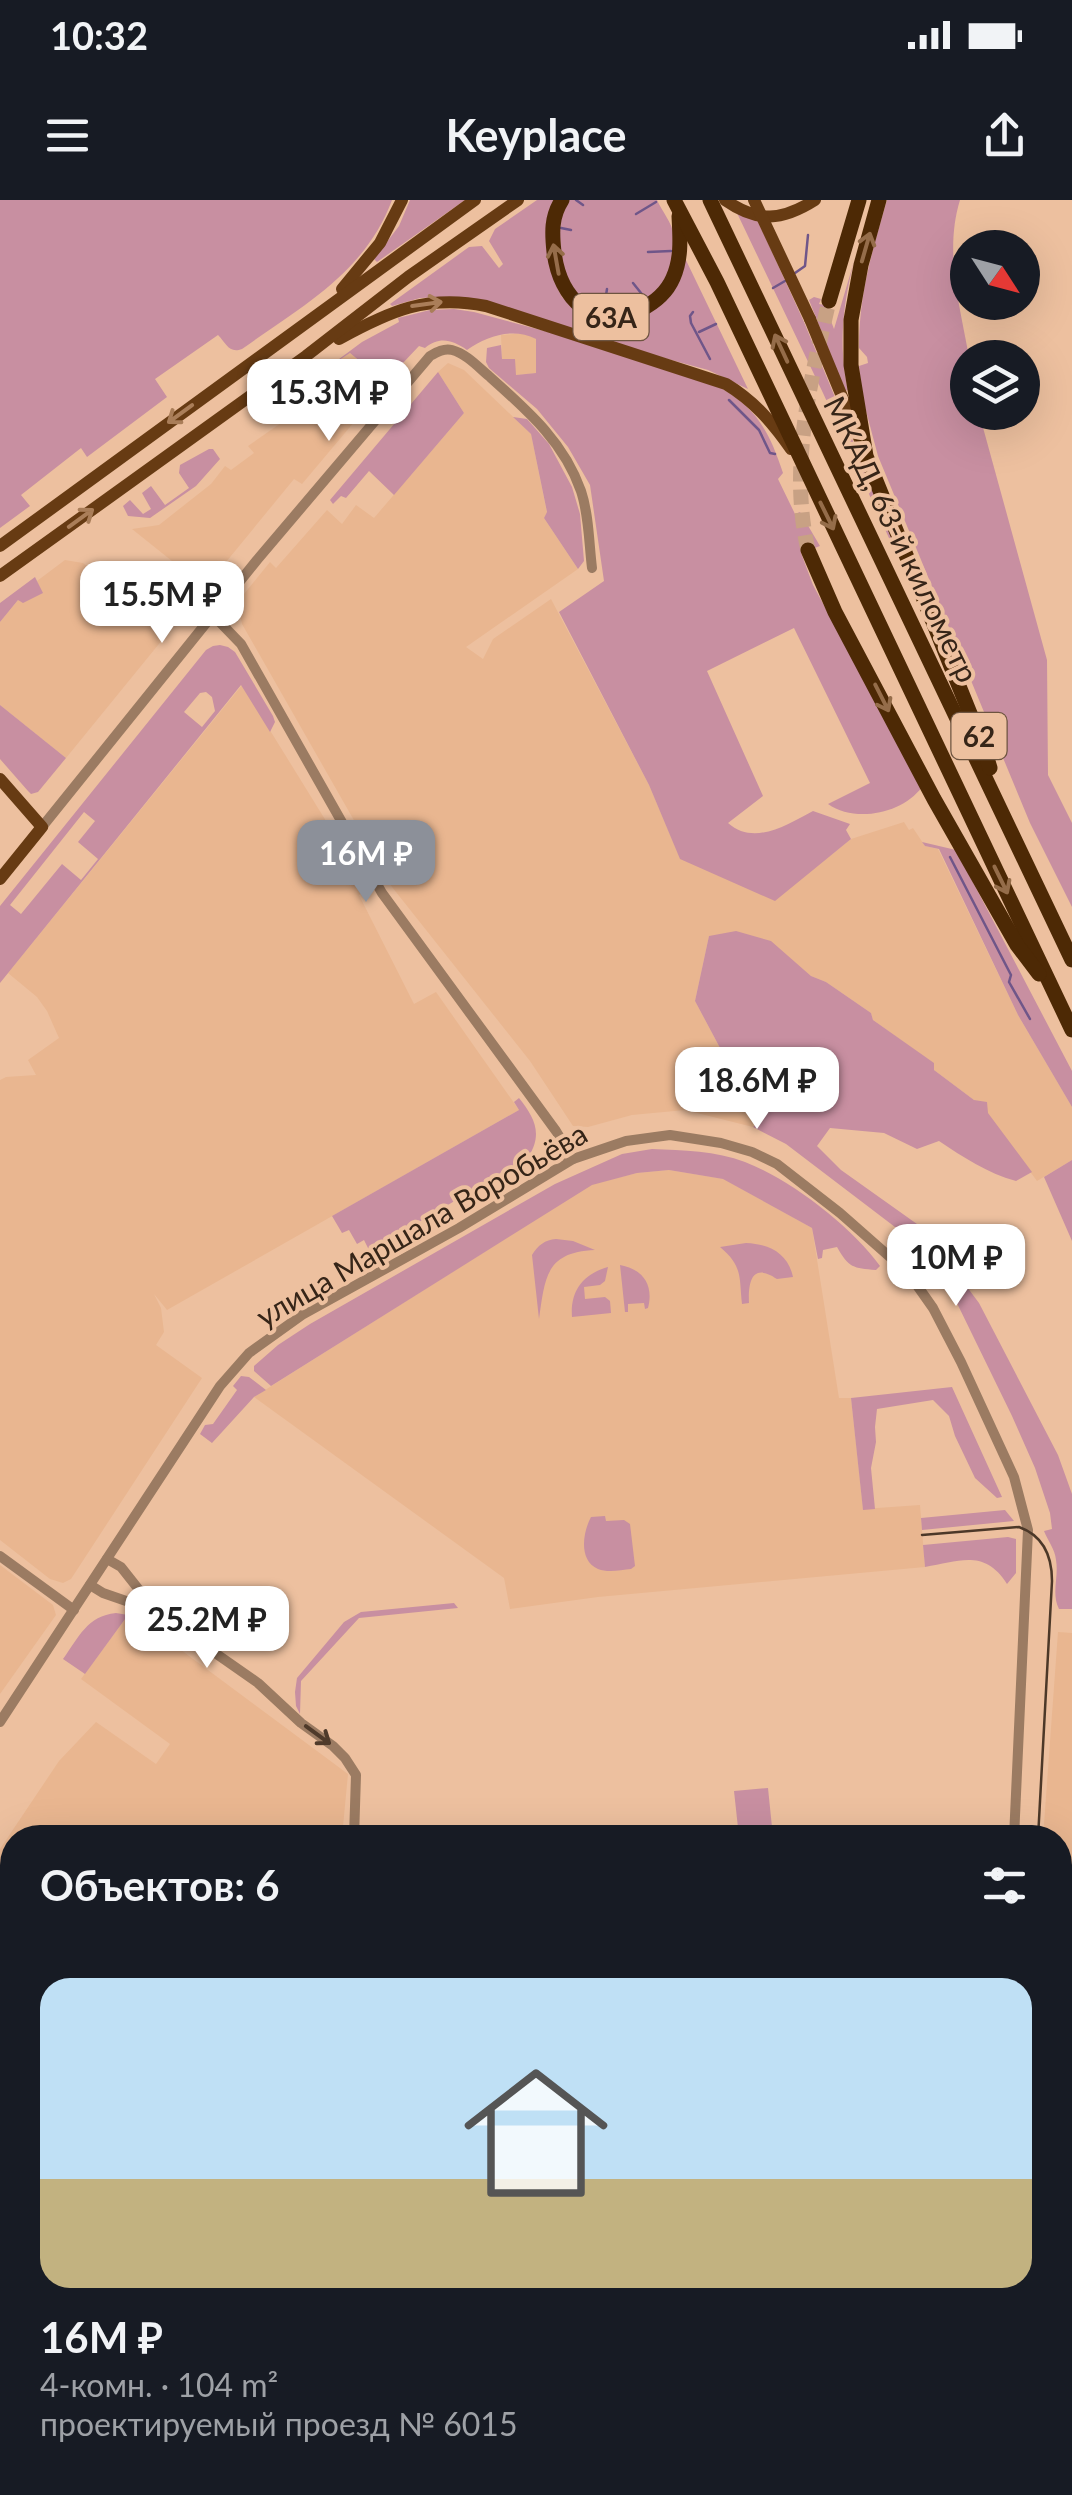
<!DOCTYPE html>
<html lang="ru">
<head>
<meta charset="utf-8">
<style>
  body { margin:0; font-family:Lato,sans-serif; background:#242831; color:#f1f3f6; height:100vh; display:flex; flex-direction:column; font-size:38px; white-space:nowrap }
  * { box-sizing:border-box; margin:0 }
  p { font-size:32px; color:#9ea1a6 }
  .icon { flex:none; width:55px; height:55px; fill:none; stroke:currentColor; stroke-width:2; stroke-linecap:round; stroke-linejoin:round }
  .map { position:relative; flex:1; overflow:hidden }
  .details { position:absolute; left:0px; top:1625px; width:1072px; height:670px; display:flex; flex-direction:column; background:#171b24; border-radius:40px 40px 0 0; box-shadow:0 10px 40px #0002 }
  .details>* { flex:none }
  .needle { width:65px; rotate:126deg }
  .buttons { position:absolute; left:950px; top:30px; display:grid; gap:20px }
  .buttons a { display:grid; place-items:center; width:90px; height:90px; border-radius:50%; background:#171b24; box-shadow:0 10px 40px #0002; font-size:50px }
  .price { position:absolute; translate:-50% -85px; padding:0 22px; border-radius:20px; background:#fff; color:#222; font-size:32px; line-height:65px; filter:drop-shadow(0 2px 5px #0008) }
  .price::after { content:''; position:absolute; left:50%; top:60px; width:30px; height:22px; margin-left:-15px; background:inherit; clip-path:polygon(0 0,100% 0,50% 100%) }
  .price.on { background:#8c9099; color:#fff }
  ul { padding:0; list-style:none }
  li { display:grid; align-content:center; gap:20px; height:530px; padding:0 40px }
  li+li { border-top:2px solid #363941 }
  li span { display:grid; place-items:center; height:310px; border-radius:30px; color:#555 }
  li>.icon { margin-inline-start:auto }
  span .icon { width:180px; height:180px; fill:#fffc; stroke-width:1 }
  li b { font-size:42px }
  h2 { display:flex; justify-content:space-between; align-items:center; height:120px; padding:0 40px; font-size:42px }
  .status { display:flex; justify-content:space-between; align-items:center; height:70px; padding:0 50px; background:#171b24; direction:ltr }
  .status svg { height:28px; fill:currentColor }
  header { display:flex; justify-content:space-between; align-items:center; height:130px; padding:0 40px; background:#171b24; font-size:45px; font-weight:700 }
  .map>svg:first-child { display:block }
  .built { fill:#e9b690 }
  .green { fill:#c88fa1; fill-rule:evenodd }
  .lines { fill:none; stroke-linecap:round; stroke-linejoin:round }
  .stream { stroke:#6f5689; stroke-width:2.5 }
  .highway-tunnel { stroke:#c8a184; stroke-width:15; stroke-dasharray:15 8; stroke-linecap:butt }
  .minor { stroke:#9b7b62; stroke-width:10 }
  .major { stroke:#673b13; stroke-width:12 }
  .highway { stroke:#4d2905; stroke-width:15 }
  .tram { stroke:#4c3828; stroke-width:2.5 }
  .major-bridge { stroke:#673b13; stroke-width:12 }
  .oneway { stroke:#956d4a }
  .oneway2 { stroke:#aa7e59 }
  .oneway3 { stroke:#4f3a2a }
  .labels { text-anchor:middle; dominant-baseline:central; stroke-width:8; stroke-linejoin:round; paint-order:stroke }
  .shield { fill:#edc09f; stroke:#6d5440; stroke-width:2.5 }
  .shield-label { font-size:28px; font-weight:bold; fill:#362518 }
  .street-label { font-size:30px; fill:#362518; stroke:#edc09f }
</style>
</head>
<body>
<div class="status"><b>10:32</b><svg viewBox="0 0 49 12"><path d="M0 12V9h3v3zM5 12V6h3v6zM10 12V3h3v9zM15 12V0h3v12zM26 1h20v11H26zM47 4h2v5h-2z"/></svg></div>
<header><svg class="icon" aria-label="menu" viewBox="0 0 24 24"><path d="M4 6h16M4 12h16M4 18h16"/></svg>Keyplace<svg class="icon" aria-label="share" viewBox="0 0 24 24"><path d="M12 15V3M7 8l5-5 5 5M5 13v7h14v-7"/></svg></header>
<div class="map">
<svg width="1072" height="2295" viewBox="0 0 1072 2295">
  <rect width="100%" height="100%" fill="#edc09f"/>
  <!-- built -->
  <g class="built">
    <path d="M524,133L536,139L537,173L516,175L502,159L501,135Z"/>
    <path d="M350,153L385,182L376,196L302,284L294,279L217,373L197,381L132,329L159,325L211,284L225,266L231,270L254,253L248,246L294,214L291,207L305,191L299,186Z"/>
    <path d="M448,163L464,170L531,234L547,313L544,318L578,369L466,447L483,459L493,439L551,399L649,585L680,658L830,656L851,639L904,622L909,630L913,628L925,646L938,649L1018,815L1072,907V960L1037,981L987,913L974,900L934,870L933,863L873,820L871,813L826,782L811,776L771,742L709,736L695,801L759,921L753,927L685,910L632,915L588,927L573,926L530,861L392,687L242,424L240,415L244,394L270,362L276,368L327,310L342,324L356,305L374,318L464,213L438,172Z"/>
    <path d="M65,360L83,363L167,434L66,558L0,505V422L19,399L42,393L37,381Z"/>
    <path d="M242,485L368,689L359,695L414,804L436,792L519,910L167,1110L154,1094L161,1108L164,1132L156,1145L202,1178L71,1379L63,1383L50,1379L0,1340V880L6,877L36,875L28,860L59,838L47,811L37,797L8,773Z"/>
    <path d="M669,970L724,979L812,1028L839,1198H851L863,1309L920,1305L925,1367L598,1397L510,1409L504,1378L254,1197L592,984L637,973Z"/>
    <path d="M0,1365L53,1405L56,1415L0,1494Z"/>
    <path d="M128,1415L138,1418L348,1574L342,1637L12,1638V1995L4,2007L0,2005V1649L59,1561L96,1522L156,1564L170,1544L81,1479Z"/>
    <path d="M1058,1432L1072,1433V1746L1066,1821L1072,1830V1848L1060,1846V1638H1043Z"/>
    <path d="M269,2282L441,2283L450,2295H267L273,2286Z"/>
  </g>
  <!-- green -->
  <g class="green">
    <path d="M0,0H392C365,73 302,106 242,149C229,154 226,143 218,135L155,179L167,197L87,257L81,248L21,295L30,306L0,328Z"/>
    <path d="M410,0H465L377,62L374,59L399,26Z"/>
    <path d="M537,0H555L557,87L562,97L580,113L638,117L684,56L748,189L708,170L440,97L420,98L392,106L390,104L469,47L482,46L499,68L503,64L489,41L495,29Z"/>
    <path d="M569,0H657C662,11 672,23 674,35C690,112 565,145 561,52C560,29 556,20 569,0Z"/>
    <path d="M887,0H960C944,52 960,106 969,157L968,158V212L979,213L1047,460L1048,575L1072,623V707L1030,623L878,256L862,196L859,166L868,163L867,157L859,148C859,93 872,52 887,0Z"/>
    <path d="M737,13L757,20L763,32L804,122L897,348L894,349L823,193Z"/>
    <path d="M855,58C843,102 838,145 848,190L845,191L809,100L814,97L821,99L819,104L825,105L834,129Z"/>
    <path d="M454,109L474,112L552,133L721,188C758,209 770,234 783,273L778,279L795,314L800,312L820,346L801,353L813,385L922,587C902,614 855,623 828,604L870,583L794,428L707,471L763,596L728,623C754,646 787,625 813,611L850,624L846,630L851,639L775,701L680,659L649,585L559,412L604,381L590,285L568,247L537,209L489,168L486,162L487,148L501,145L502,159H515L516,175L536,173V139C513,127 487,136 467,150C452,140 440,136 425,148L419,146L385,182L350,153L327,168L362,142L399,122L398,118L430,110Z"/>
    <path d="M438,172L464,213L394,295L369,271L346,298L341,296L333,304L330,300Z"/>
    <path d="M513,217L527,219L549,244L572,287L580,314L584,361L578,369L544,318L547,312L531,234Z"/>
    <path d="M209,249H213L220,259L196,286L150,318L128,316L123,306L130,300L143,314L151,309L142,293L151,286L165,305L189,288L179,273L180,265Z"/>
    <path d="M35,377L43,393L23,403L18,400L0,422V403Z"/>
    <path d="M220,445L228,447L235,452L273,516L275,522L270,532L241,485L0,783V706L206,450L213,446ZM206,492L212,497L215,511L202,527L184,512L200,493ZM84,612L95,621L78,642L98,659L81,680L62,664L21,714L10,705Z"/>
    <path d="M0,505L66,558L38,592L31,594L28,591L0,559Z"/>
    <path d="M922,642L956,650L1072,871V907L1018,815L939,649L925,646Z"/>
    <path d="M736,731L771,741L811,776L826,782L871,813L873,820L934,863V870L974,900L987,902L988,913L1032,972L1016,981C987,973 963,957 939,941L917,949L884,933L830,928L817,946L841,970L924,1029L915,1036L938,1059L957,1087L964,1083L979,1103L1058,1255L1072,1294V1409H1059C1051,1393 1059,1377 1056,1360C1055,1349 1048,1341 1044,1331L1052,1329L1050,1313L1035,1268L1012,1216L953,1095L928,1056L916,1043L786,944L753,927L759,921L695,801L709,736Z"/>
    <path d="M519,898C534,917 543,933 529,956L370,1052L364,1040L357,1044L349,1030L342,1033L332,1016L519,910L514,902Z"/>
    <path d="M652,949C683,950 716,951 745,962C791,980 851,1026 880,1066L876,1070C853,1068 849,1068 837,1047L823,1050L822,1058L818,1059L812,1028L723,979L669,970L637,973L592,985L271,1186L254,1171V1166L278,1145L310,1124L555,984L622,954Z"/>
    <path d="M1072,960V1041L1044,977Z"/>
    <path d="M556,1039L573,1041L595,1050C546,1052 545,1077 539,1119L532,1055C538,1045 545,1040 556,1039Z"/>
    <path d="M746,1043C769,1044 788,1053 793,1077L777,1079C752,1062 748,1082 749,1103L742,1104C739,1077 743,1066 720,1047Z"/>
    <path d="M620,1065C643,1069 654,1085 648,1108L645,1109L644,1103L628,1104V1112H625Z"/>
    <path d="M608,1067L605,1081L600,1085L584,1087L585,1099L605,1097L610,1101L611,1113L572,1117C570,1091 583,1074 608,1067Z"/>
    <path d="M241,1176L249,1177L266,1190L254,1197L212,1243L200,1234L205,1225L213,1224L237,1190L233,1186Z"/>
    <path d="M952,1187L1002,1297L997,1298L975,1278L955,1236L949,1216L933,1200L877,1209L875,1227L876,1242L871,1268L875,1309L863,1310L851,1198Z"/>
    <path d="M1005,1310L1014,1321L922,1330L921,1318Z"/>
    <path d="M605,1316L606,1321L624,1320L630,1324L635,1366L631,1369C621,1370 608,1373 598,1369C578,1360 583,1332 591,1317Z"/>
    <path d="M1008,1337L1016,1339V1373L1007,1384C985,1349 960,1361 925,1367L923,1345Z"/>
    <path d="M454,1403L458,1408L359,1418L301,1481L300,1514L296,1506L295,1492L297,1478L344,1422L361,1412Z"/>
    <path d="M116,1413L128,1415L85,1474L63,1459C79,1437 87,1416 116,1413Z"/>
    <path d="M768,1588L773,1637H739L734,1591Z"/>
    <path d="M1067,1879L1072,1880V1985L1062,2019L1060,2008V1880Z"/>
    <path d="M902,2283V2282L985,2283L966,2295H883Z"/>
  </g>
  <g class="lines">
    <!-- stream -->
    <g class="stream">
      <path d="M576,0L583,5"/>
      <path d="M636,14L656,2"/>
      <path d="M561,28L571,30"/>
      <path d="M648,52L671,51"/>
      <path d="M795,73L805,66L808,35"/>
      <path d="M633,83L645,98"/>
      <path d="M773,88L785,81"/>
      <path d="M604,108L607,89"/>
      <path d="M693,112L690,116L691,123L710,159"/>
      <path d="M699,132L716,124"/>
      <path d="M729,200L759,230L770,253L775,254"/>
      <path d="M950,657L1011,775L1009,782L1030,819"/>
    </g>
    <!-- highway-tunnel -->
    <path class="highway-tunnel" d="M808,350C789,267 810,183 829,101"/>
    <!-- minor -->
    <g class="minor">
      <path d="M212,414L241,444L382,693L556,931L573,959"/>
      <path d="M42,627L257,360L430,156C437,152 444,148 452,150C467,154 479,168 490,177C528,211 564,242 581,291C589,315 589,344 592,368"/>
      <path d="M0,1356L74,1410"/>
      <path d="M107,1359L121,1367L155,1410"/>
      <path d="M90,1385L103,1393L155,1411L258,1483L301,1523L333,1546L345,1558L356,1575L354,1638"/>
      <path d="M0,1522L220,1186L249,1153L302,1115L459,1028L573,959L626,941L670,935L721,943L752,952L777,964L840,1013L899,1065L914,1081L933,1108L961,1162L1014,1277L1028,1330L1014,1638"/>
      <path d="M1063,2238L1069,2228L1072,2215"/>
      <path d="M976,2295L996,2282"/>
    </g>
    <!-- major -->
    <g class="major">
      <path d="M725,0C758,23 782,21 815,0"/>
      <path d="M342,89L380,43L402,0"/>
      <path d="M810,119L860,240"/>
      <path d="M339,139C390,111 427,94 486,106L726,184C754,201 772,222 791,249"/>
      <path d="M0,346L475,0"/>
      <path d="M0,376L306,156L408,77L518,0"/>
      <path d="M0,579L42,627L0,679"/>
      <path d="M0,2026L12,2034"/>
      <path d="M0,2067L12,2048"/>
      <path d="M1060,2094L1072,2090"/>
      <path d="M1060,2188L1072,2196"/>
      <path d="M825,2295L844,2282"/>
      <path d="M869,2295L888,2282"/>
    </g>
    <!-- highway -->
    <g class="highway">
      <path d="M562,0C551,17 552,33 554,52C560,99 593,132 640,110C654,103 667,92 673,78C682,58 680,37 679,16"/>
      <path d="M674,0L717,82L1072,830"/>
      <path d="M710,0L1072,760"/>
      <path d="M879,0L861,65L851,120V165L866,256L984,548L990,568"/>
      <path d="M829,101L859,0"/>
      <path d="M808,350L835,412L934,599L1017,745L1039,774"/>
    </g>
    <!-- tram -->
    <g class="tram">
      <path d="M922,1335L1019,1327C1044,1336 1052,1356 1052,1381L1038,1638"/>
      <path d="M1060,1860H1072"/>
      <path d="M1060,2045L1066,2059L1072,2093"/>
      <path d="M1060,2149L1072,2130"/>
      <path d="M850,2295L869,2282"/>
    </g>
    <!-- major-bridge -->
    <path class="major-bridge" d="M754,0L810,119"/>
  </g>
  <!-- one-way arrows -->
  <defs><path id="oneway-shaft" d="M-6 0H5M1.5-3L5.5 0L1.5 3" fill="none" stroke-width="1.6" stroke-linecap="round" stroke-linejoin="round" transform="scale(2.5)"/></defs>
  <g class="oneway">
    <use href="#oneway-shaft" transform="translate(866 47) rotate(-74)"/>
    <use href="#oneway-shaft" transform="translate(556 59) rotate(-100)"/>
    <use href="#oneway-shaft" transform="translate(781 148) rotate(-115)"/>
    <use href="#oneway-shaft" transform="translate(827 316) rotate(64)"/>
    <use href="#oneway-shaft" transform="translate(882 498) rotate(63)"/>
    <use href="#oneway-shaft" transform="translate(1001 680) rotate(64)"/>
  </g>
  <g class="oneway2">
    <use href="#oneway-shaft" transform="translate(427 104) rotate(-8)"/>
    <use href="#oneway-shaft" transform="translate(180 214) rotate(144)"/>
    <use href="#oneway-shaft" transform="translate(81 318) rotate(-36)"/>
  </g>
  <use class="oneway3" href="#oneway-shaft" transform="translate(318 1535) rotate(36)"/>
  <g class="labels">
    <!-- shield labels -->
    <g class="shield">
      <rect x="573.5" y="94" width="75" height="46" rx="8"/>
      <rect x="951.5" y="513" width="55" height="46" rx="8"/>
    </g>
    <g class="shield-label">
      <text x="611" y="117">63A</text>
      <text x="979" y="536">62</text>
    </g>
    <!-- street labels -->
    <g class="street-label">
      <text transform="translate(902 339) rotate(64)">МКАД, 63-й километр</text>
      <text transform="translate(421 1024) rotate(-30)">улица Маршала Воробьёва</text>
    </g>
  </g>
</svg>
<div class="buttons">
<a><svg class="needle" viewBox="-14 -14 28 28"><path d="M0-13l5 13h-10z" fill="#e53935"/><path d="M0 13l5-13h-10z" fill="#9ea1a6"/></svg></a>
<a><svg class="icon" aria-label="layers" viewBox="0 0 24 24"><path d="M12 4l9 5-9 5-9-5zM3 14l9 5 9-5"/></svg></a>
</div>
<b class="price" style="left:329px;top:244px">15.3M ₽</b>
<b class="price" style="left:162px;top:446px">15.5M ₽</b>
<b class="price on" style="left:366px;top:705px">16M ₽</b>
<b class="price" style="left:757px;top:932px">18.6M ₽</b>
<b class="price" style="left:956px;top:1109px">10M ₽</b>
<b class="price" style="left:207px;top:1471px">25.2M ₽</b>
<section class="details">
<h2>Объектов: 6<svg class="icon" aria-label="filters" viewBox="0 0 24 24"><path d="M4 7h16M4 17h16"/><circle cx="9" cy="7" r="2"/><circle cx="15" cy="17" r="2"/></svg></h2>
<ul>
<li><span style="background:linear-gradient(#bfe0f5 65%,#c2b280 0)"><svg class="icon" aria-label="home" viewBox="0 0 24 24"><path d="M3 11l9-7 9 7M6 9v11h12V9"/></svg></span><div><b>16M ₽</b><p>4-комн. · 104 m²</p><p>проектируемый проезд № 6015</p></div></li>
</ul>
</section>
</div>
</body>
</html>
